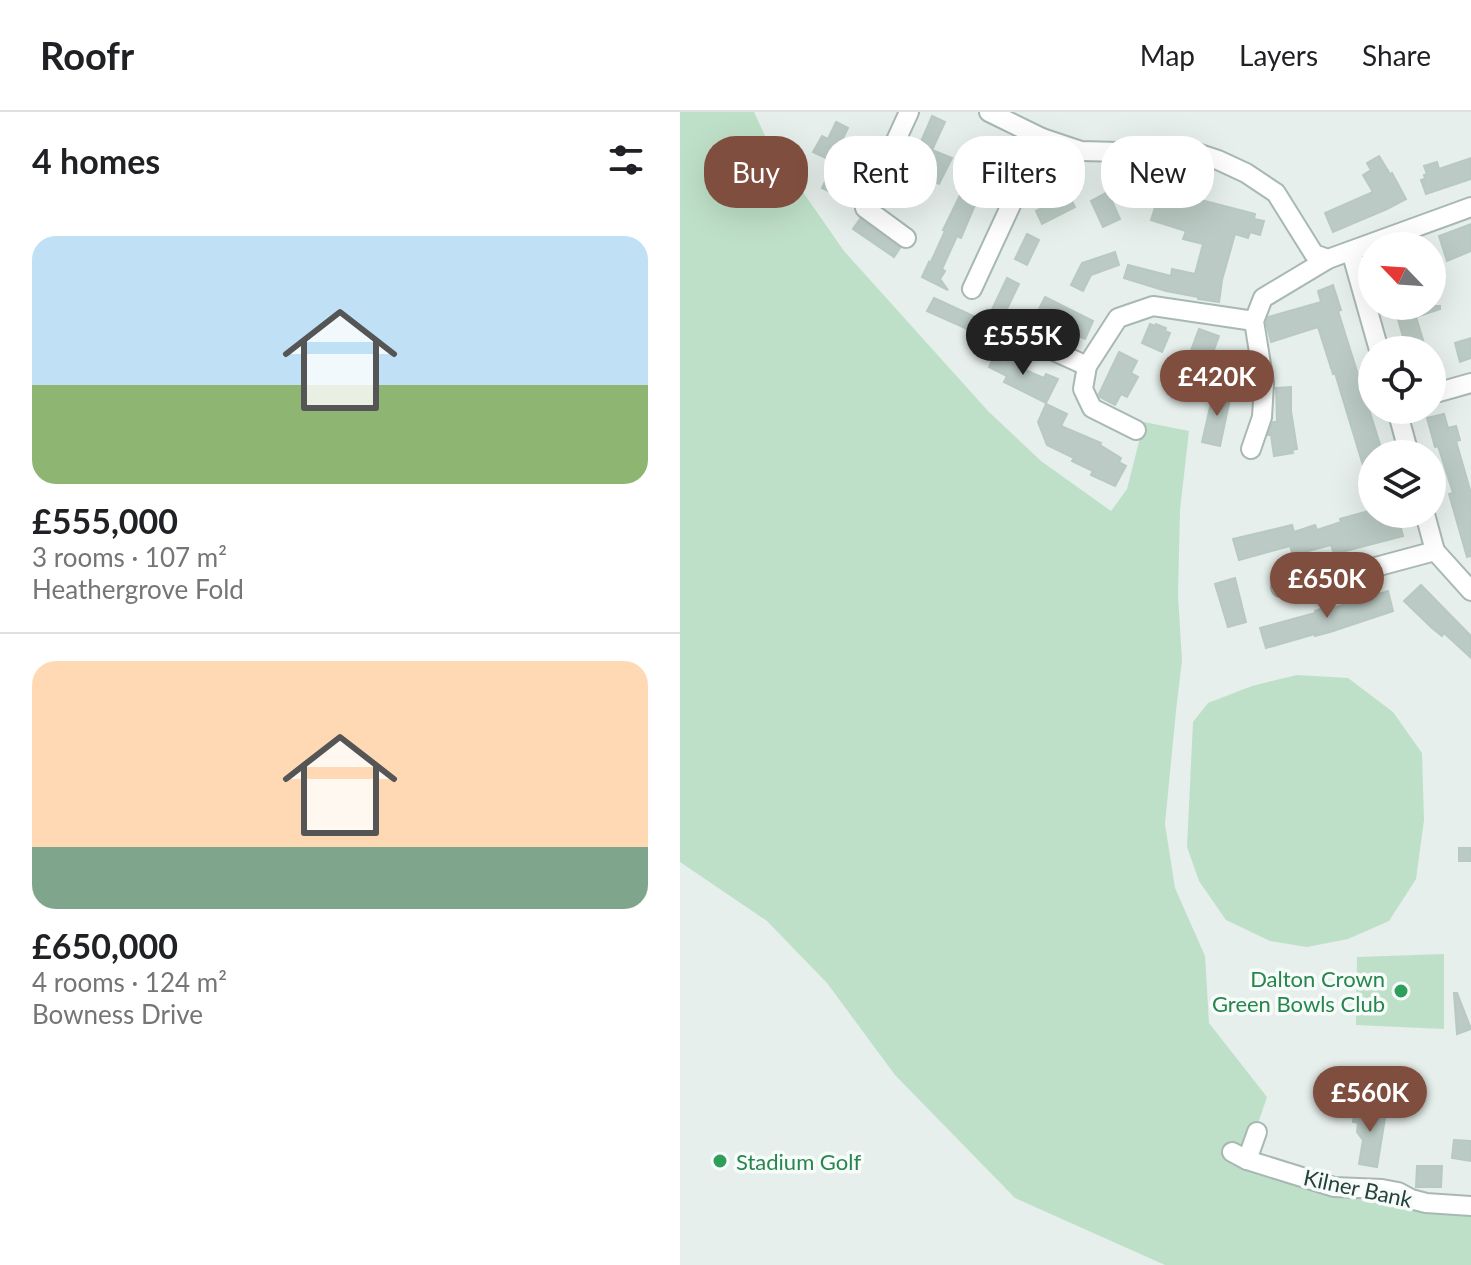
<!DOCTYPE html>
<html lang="en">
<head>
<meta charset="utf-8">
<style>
  body { margin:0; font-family:Lato,sans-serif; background:#f2f2f2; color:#202124; height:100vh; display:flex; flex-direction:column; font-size:30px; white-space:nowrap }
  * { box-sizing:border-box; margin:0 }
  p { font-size:26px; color:#757577 }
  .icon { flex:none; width:44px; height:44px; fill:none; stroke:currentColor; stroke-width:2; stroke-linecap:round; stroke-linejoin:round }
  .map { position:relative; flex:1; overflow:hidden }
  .side { display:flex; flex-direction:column; background:#fff; width:680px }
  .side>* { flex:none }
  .guide { position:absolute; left:24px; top:24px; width:646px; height:72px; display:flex; gap:16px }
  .needle { width:52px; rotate:295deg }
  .fabs { position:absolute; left:678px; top:120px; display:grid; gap:16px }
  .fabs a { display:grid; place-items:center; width:88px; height:88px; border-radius:50%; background:#fff; box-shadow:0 8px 32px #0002; font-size:40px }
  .price { position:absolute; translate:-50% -68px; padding:0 18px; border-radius:28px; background:#7f4e3f; color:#fff; font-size:26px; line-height:52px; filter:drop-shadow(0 2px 4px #0008) }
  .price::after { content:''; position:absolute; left:50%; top:48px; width:24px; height:18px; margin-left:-12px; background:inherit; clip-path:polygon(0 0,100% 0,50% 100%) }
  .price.active { background:#222; color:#fff }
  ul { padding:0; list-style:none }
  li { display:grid; align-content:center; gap:16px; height:424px; padding:0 32px }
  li+li { border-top:2px solid #e0e0e0 }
  li span { display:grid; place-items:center; height:248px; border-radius:24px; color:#555 }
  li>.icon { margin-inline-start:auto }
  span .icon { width:144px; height:144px; fill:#fffc; stroke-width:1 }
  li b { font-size:34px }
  h2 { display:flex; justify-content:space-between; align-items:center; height:96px; padding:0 32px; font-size:34px }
  .pill { padding:0 28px; border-radius:32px; background:#fff; box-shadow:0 8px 32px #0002; font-size:28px; line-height:72px }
  .pill.active { background:#7f4e3f; color:#fff }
  header { display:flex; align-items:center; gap:48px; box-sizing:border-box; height:112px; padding:0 40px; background:#fff; border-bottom:2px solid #e0e0e0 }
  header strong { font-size:38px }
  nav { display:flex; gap:44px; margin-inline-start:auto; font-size:28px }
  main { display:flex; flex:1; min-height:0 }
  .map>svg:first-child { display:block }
  .green { fill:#bfe0c8 }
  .building { fill:#bbcac4; stroke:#b8c9c2; stroke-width:2 }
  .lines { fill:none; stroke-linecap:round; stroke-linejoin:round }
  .street-casing { stroke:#a8b8b2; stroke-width:22 }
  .street { stroke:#fff; stroke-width:18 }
  .leisure-dot { fill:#2e9e5b; stroke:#f7fbf9; stroke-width:3 }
  .labels { text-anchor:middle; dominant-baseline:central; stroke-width:7; stroke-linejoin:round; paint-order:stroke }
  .leisure-label { font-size:22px; fill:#27864d; stroke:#f7fbf9; text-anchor:end }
  .street-label { font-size:22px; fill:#24423a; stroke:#f7fbf9 }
</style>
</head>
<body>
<header>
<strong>Roofr</strong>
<nav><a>Map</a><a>Layers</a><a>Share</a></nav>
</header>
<main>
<section class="side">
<h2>4 homes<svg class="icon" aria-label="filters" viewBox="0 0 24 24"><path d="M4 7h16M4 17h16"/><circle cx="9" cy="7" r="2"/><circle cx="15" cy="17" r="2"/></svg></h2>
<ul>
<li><span style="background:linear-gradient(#bfe0f5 60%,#8fb573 0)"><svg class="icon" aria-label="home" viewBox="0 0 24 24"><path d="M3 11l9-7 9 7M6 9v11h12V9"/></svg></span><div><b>£555,000</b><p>3 rooms · 107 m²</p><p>Heathergrove Fold</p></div></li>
<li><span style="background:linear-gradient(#ffd9b3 75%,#7fa58c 0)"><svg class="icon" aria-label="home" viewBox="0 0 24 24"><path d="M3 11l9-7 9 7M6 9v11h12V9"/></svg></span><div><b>£650,000</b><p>4 rooms · 124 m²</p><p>Bowness Drive</p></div></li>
</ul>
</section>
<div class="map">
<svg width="791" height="1153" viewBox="0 0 791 1153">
  <rect width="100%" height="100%" fill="#e6efeb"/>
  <!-- green -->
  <g class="green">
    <path d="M0,0H74L88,30L164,139L308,299L361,349L431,399L447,377L464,310L509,319L500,398L498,483L502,548L496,599L485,712L495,776L525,844L529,911L587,985L564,1053L653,1081L749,1096L791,1099V1153H485L335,1086L215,963L147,871L87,809L0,750Z"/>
    <path d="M617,563L668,566L713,600L742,641L744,708L736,767L709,809L668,827L627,835L590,829L546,808L519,769L507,735L513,610L528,591L572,574Z"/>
    <path d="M764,842V917L676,913L677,845Z"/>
  </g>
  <!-- building -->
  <g class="building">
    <path d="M252,4L265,10L252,38L272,46L259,72L244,64L233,87L220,81L239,40L237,39Z"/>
    <path d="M156,10L168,16L152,49L133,40L142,24L148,27Z"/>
    <path d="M305,32L321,39L315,53L312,52L296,85L298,86L281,126L277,124L262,157L265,159L260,167L268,178L242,165L249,150L250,152L265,119L263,118Z"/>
    <path d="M699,44L710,62L712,61L726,87L707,97L653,120L645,101L693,80L683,63L691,58L687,51Z"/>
    <path d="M791,46V67L746,82L741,68L745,67L744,63L747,62L744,54L757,50L759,57Z"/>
    <path d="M150,59L179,73L171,90L142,76Z"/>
    <path d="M428,80L440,107L423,115L411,89Z"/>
    <path d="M388,82L395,95L362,112L356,99Z"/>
    <path d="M479,83L515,94L517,87L552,96L575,102L574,107L584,109L580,123L570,120L568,126L555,122L542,168L539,190L518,187V185L486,179L444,166L448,153L491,164L492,157L515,162L523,132L503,127L506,119L471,108Z"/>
    <path d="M180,107L220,136L214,145L173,117Z"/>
    <path d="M791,112V139L767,149L759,124Z"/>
    <path d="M347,122L359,128L347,153L335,147Z"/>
    <path d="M435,140L439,153L411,163L403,179L391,173L402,151Z"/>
    <path d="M327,166L339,172L325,201L341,210L333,227L305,212Z"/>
    <path d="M653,173L661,198L658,199L703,342H692V373H689L655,261L653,262L638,215L591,230L586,210L588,205L641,190L638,179Z"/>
    <path d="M365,185L413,209L405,227L394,222L391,226L370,215L372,211L356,203Z"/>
    <path d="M254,186L302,208L296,221L247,199Z"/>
    <path d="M714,194H760V197L736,205L746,238H727Z"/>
    <path d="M470,212L475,214L476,212L486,216L485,219L490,221L482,240L462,231Z"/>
    <path d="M519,217L539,224L526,259L506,252Z"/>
    <path d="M791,226V246L780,250L775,231Z"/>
    <path d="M318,237L336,246L333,252L352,261L364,266L366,262L378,267L366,291L324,270L327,264L309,255Z"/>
    <path d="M439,240L457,249L451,261L458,265L447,285L441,282L435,293L420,285L419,282Z"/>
    <path d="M611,275V299L617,337L612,338L613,341L594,344L591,323H588L593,310H597L596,276Z"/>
    <path d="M534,278L551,282L540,334L522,330Z"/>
    <path d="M366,292L387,302L381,314L421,331L420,333L441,346L439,350L446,354L435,374L411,363L413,359L392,349L394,346L367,333L358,310Z"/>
    <path d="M764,302L768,316L776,314L780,328L776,329L791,381V444L787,445L769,382L773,381L758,334L755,335L747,306Z"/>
    <path d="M692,398V406L698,405L701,412L719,408L723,424L654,442L651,433L613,443L610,434L559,448L553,427L612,413L614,420L635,413L637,418L661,410L660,407Z"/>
    <path d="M555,466L566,510L548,515L535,472Z"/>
    <path d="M741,473L791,524V546L764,521L762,524L752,516L724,489Z"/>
    <path d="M708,479L713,499L650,520L635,524V522L586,536L580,516L635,501V499L643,496L652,494L653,496Z"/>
    <rect x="779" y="736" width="12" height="13"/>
    <path d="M774,881H777L791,917L777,922Z"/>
    <path d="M675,995L706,1000L697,1055L679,1052L683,1028L677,1020L678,1011L673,1010Z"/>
    <path d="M774,1028L791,1029V1049L772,1046Z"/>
    <path d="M737,1054H762L761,1075H736Z"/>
  </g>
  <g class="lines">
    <defs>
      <g id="street">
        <path d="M309,0L362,26L401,39L520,42L538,48L566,61L596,81L634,142L648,147"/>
        <path d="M226,126L185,96L229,0"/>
        <path d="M671,139L699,238"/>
        <path d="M292,177L362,26"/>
        <path d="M352,229L407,254"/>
        <path d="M550,255L580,248"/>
        <path d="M752,282L791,271"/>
        <path d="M717,298L729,342"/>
        <path d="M456,318L412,296L403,277L407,254L438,206L473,194L574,209"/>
        <path d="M571,337L582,305L584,271L574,209L583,186L648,147L791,95"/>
        <path d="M745,402L755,439L791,479"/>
        <path d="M601,475H621L755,439"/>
        <path d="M552,1040L567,1048L654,1075L702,1077L718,1080L731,1087L746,1091L791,1094"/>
        <path d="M567,1048L577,1020"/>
      </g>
    </defs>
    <!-- street casing -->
    <use href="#street" class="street-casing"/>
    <!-- street -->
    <use href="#street" class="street"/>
  </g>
  <!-- markers -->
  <g class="leisure-dot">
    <circle cx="721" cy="879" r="8"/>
    <circle cx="40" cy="1049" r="8"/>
  </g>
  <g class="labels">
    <!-- leisure labels -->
    <g class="leisure-label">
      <text x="705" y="866">Dalton Crown<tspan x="705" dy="25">Green Bowls Club</tspan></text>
      <text x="56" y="1049" text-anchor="start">Stadium Golf</text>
    </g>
    <!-- street labels -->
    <g class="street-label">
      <text transform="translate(678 1076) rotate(12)">Kilner Bank</text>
    </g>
  </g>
</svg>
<div class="fabs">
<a><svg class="needle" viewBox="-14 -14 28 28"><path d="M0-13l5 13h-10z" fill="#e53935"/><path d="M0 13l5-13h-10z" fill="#757577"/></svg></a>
<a><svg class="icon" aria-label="locate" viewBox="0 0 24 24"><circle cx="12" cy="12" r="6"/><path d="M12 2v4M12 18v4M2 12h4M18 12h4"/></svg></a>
<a><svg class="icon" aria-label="layers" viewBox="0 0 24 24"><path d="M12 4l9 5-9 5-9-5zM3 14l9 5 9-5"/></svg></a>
</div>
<b class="price active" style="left:343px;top:265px">£555K</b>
<b class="price" style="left:537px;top:306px">£420K</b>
<b class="price" style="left:647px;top:508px">£650K</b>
<b class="price" style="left:690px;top:1022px">£560K</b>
<div class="guide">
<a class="pill active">Buy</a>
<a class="pill">Rent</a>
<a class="pill">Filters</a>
<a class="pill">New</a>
</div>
</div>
</main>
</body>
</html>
